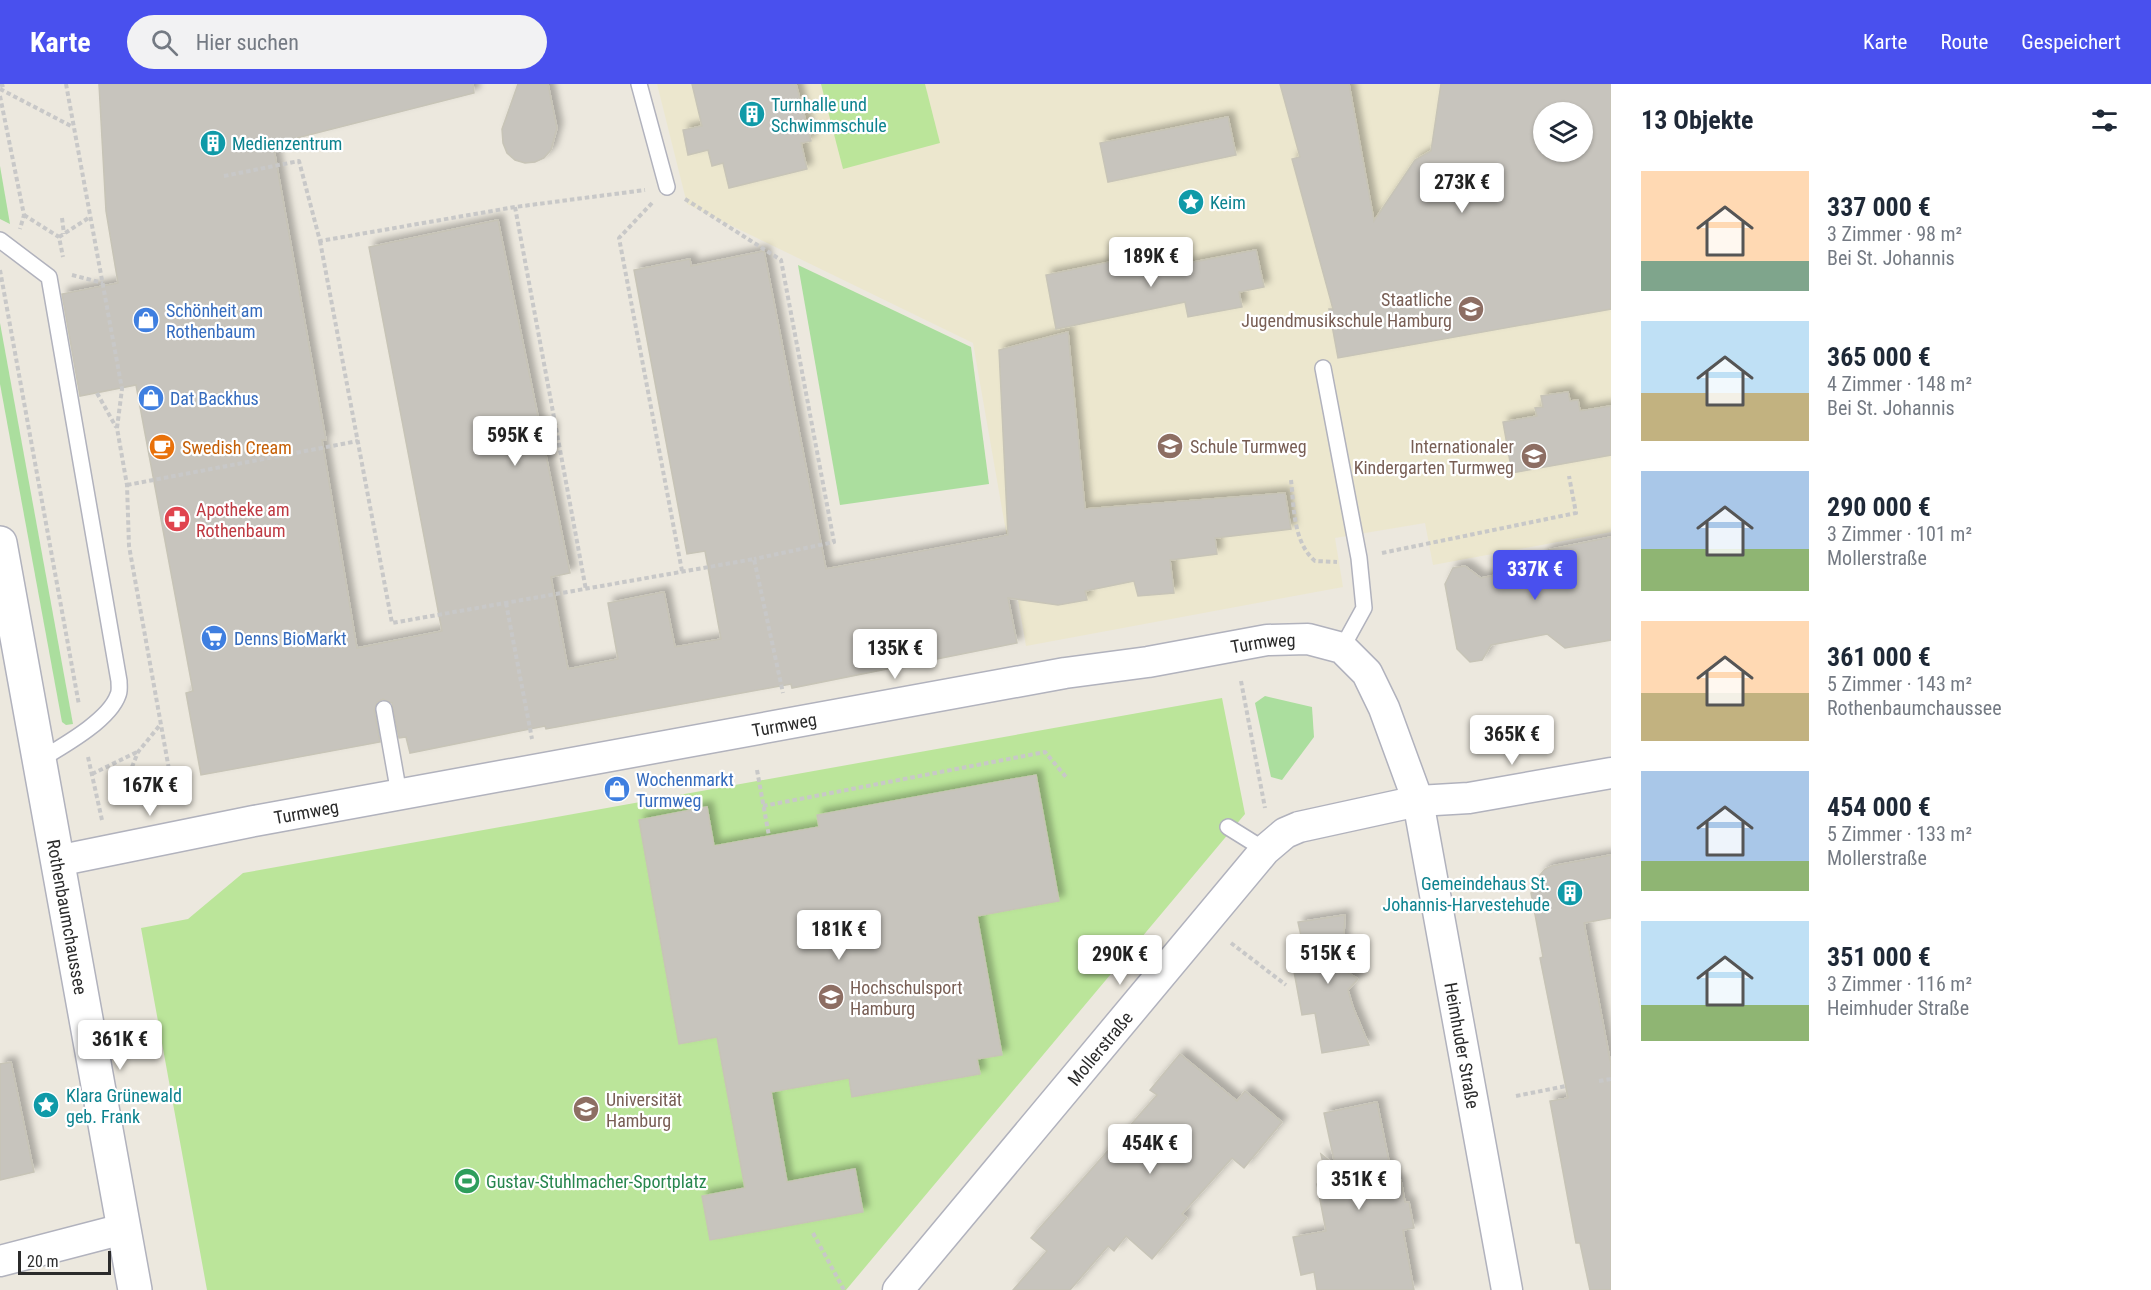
<!DOCTYPE html>
<html lang="de">
<head>
<meta charset="utf-8">
<style>
  body { margin:0; font-family:"Roboto Condensed",sans-serif; background:#f2f2f3; color:#1f2937; height:100vh; display:flex; flex-direction:column; font-size:22px; white-space:nowrap }
  * { box-sizing:border-box; margin:0 }
  p { font-size:20px; color:#747a83 }
  .icon { flex:none; width:33px; height:33px; fill:none; stroke:currentColor; stroke-width:2; stroke-linecap:round; stroke-linejoin:round }
  .map { position:relative; flex:1; overflow:hidden }
  .drawer { display:flex; flex-direction:column; background:#fff; width:540px }
  .drawer>* { flex:none }
  .controls { position:absolute; left:1533px; top:18px; display:grid; gap:12px }
  .controls a { display:grid; place-items:center; width:60px; height:60px; border-radius:50%; background:#fff; box-shadow:0 2px 4px #0004; font-size:30px }
  .scale { position:absolute; left:18px; bottom:15px; width:93px; box-sizing:border-box; padding-left:6px; border:3px solid #2b2b2b; border-top:0; font-size:16px; line-height:21px; white-space:nowrap; color:#2b2b2b; -webkit-text-stroke:4px #fff; paint-order:stroke }
  .price { position:absolute; translate:-50% -51px; padding:0 14px; border-radius:6px; background:#fff; color:#222; font-size:20px; line-height:39px; filter:drop-shadow(0 2px 3px #0008) }
  .price::after { content:''; position:absolute; left:50%; top:36px; width:18px; height:14px; margin-left:-9px; background:inherit; clip-path:polygon(0 0,100% 0,50% 100%) }
  .price.active { background:#4950ee; color:#fff }
  ul { padding:0; list-style:none }
  li { display:flex; align-items:center; gap:18px; height:150px; padding:0 30px }
  li span { display:grid; place-items:center; flex:none; width:168px; height:120px; border-radius:0px; color:#555 }
  li>.icon { margin-inline-start:auto }
  span .icon { width:72px; height:72px; fill:#fffc; stroke-width:1 }
  li b { font-size:26px }
  h2 { display:flex; justify-content:space-between; align-items:center; height:72px; padding:0 30px; font-size:26px }
  header { display:flex; align-items:center; gap:36px; box-sizing:border-box; height:84px; padding:0 30px; background:#4950ee; color:#fff }
  header strong { font-size:28px }
  nav { display:flex; gap:33px; margin-inline-start:auto; font-size:21px }
  .search { width:420px; height:54px; background:#f2f2f3; display:flex; align-items:center; gap:15px; box-sizing:border-box; padding:0 21px; border-radius:33px; color:#747a83; font-size:22px }
  main { display:flex; flex:1; min-height:0 }
  .map>svg:first-child { display:block }
  .education { fill:#ece7ce; fill-rule:evenodd }
  .green { fill:#abde9e }
  .pitch { fill:#bbe59a }
  .building { fill:#c7c4bd; stroke:#c7c4b7; stroke-width:1.5; fill-rule:evenodd; filter:url(#shadow) }
  .lines { fill:none; stroke-linecap:round; stroke-linejoin:round }
  .service-casing { stroke:#b1b2bd; stroke-width:18 }
  .minor-casing { stroke:#b1b2bd; stroke-width:33 }
  .secondary-casing { stroke:#b1b2bd; stroke-width:36 }
  .path { stroke:#c8c8c8; stroke-width:4; stroke-dasharray:4.5 3; stroke-linecap:butt }
  .service { stroke:#fff; stroke-width:15 }
  .minor { stroke:#fff; stroke-width:30 }
  .secondary { stroke:#fff; stroke-width:33 }
  .labels { text-anchor:middle; dominant-baseline:central; stroke-width:4.5; stroke-linejoin:round; paint-order:stroke }
  .culture-label { font-size:18px; fill:#0d838f; stroke:#fff; text-anchor:start }
  .education-label { font-size:18px; fill:#785e54; stroke:#fff; text-anchor:start }
  .shop-label { font-size:18px; fill:#366cbe; stroke:#fff; text-anchor:start }
  .food-label { font-size:18px; fill:#c56008; stroke:#fff; text-anchor:start }
  .health-label { font-size:18px; fill:#be3a42; stroke:#fff; text-anchor:start }
  .street-label { font-size:18px; fill:#2b2b2b; stroke:#fff }
  .leisure-label { font-size:18px; fill:#27864d; stroke:#fff; text-anchor:start }
</style>
</head>
<body>
<header>
<strong>Karte</strong>
<div class="search"><svg class="icon" aria-label="search" viewBox="0 0 24 24"><circle cx="10" cy="10" r="6"/><path d="M15 15l6 6"/></svg>Hier suchen</div>
<nav><a>Karte</a><a>Route</a><a>Gespeichert</a></nav>
</header>
<main>
<div class="map">
<svg width="1611" height="1206" viewBox="0 0 1611 1206">
  <defs>
    <filter id="shadow"><feDropShadow dx="5.5" dy="-5.5" stdDeviation="3" flood-color="#0004"/></filter>
  </defs>
  <rect width="100%" height="100%" fill="#ece8de"/>
  <!-- education -->
  <path class="education" d="M657,0H1611V448L1433,481L1425,439L1335,454L1343,503L1026,562L973,259L687,120ZM1544,28H1582V68H1544Z"/>
  <!-- green -->
  <g class="green">
    <path d="M0,82L10,140L0,135Z"/>
    <path d="M798,181L971,263L989,400L840,421Z"/>
    <path d="M0,239L73,640L66,641L62,638L0,300Z"/>
    <path d="M1265,612L1312,623L1314,653L1282,696L1271,693L1255,619Z"/>
  </g>
  <!-- pitch -->
  <g class="pitch">
    <path d="M821,0H925L940,59L843,85Z"/>
    <path d="M1222,614L1245,730L846,1206H207L141,844L188,835L243,789Z"/>
  </g>
  <!-- building -->
  <g class="building">
    <path d="M99,0H473L474,9L273,60L326,356H322L357,564L442,547L369,163L498,136L570,489L551,493L568,585L618,575L608,519L664,508L675,563L721,555L705,467L687,470L634,186L690,175L691,182L764,167L826,485L1008,451L999,266L1068,248L1085,425L1285,409L1291,445L1215,454L1217,470L1170,476L1174,509L1138,512L1134,497L1085,507L1087,516L1058,521L1008,514L1017,559L792,604L791,600L546,645L545,642L410,669L406,653L399,654L392,619L383,615L377,618L374,626L380,658L201,691L186,609L193,607L136,301L80,312L62,210L118,199L106,127Z"/>
    <path d="M518,0H548L557,44L551,66L544,74L535,78L525,79L515,76L507,69L503,59L502,45Z"/>
    <path d="M692,0H796L811,57L801,59L807,85L729,104L723,79L712,82L708,66L688,71L683,46L702,42Z"/>
    <path d="M1280,0H1349L1374,137L1415,76L1431,67L1441,0H1611V225L1338,274L1329,225H1333L1292,75L1300,73ZM1544,28H1582V68H1544Z"/>
    <path d="M1228,33L1236,71L1108,98L1100,59Z"/>
    <path d="M1256,166L1264,203L1239,208L1242,223L1188,233L1185,218L1056,245L1046,191L1150,170L1153,186Z"/>
    <path d="M1568,308L1570,317L1578,316L1580,327L1611,322V371L1512,389L1503,338L1537,332L1535,324L1543,323L1541,312Z"/>
    <path d="M1611,453V556L1565,564L1547,550L1491,561L1482,576L1470,578L1457,565L1445,500L1453,484L1465,482L1481,494L1532,484L1548,466Z"/>
    <path d="M1036,691L1059,817L977,832L1002,971L977,975L980,990L852,1013L849,994L771,1008L787,1098L855,1085L863,1128L710,1156L702,1112L745,1104L717,953L679,960L639,736L707,723L714,762L819,743L817,731Z"/>
    <path d="M1611,771V834L1584,839L1611,981V1206H1590L1580,1159H1576L1550,1017L1568,1014L1540,874L1543,873L1531,809L1537,807L1540,791L1545,785L1552,782Z"/>
    <path d="M1345,831L1343,870L1345,887L1358,895L1348,906L1353,923L1369,961L1322,969L1315,929L1302,931L1293,882L1307,879L1298,838Z"/>
    <path d="M1180,970L1237,1017L1245,1007L1282,1038L1244,1084L1232,1074L1182,1130L1187,1134L1152,1175L1126,1152L1114,1167L1108,1162L1070,1206H1013L1047,1167L1031,1154L1157,1011L1150,1006Z"/>
    <path d="M11,978L34,1088L0,1096V980Z"/>
    <path d="M1377,1018L1393,1097L1401,1096L1405,1118H1409L1414,1144L1403,1146L1414,1206H1317L1314,1188L1301,1191L1293,1153L1326,1147L1317,1100L1327,1098L1321,1070L1335,1081L1324,1029Z"/>
  </g>
  <g class="lines">
    <defs>
      <g id="service">
        <path d="M639,0L667,103"/>
        <path d="M0,156L49,193L119,597C119,602 120,607 118,611C109,637 61,663 38,677"/>
        <path d="M1323,284L1359,474L1364,524L1342,564"/>
        <path d="M384,625L399,710"/>
        <path d="M1228,743L1265,766"/>
      </g>
      <g id="minor">
        <path id="s1" d="M57,777L254,737L1065,589L1148,578L1267,556L1308,555L1342,564L1367,589L1384,624L1418,717L1507,1206"/>
        <path d="M0,1177L123,1145"/>
        <path id="s2" d="M898,1206L1265,766L1285,749L1299,743L1418,717L1469,714L1611,689"/>
      </g>
      <g id="secondary">
        <path id="s3" d="M0,459L135,1206"/>
      </g>
    </defs>
    <!-- service casing -->
    <use href="#service" class="service-casing"/>
    <!-- minor casing -->
    <use href="#minor" class="minor-casing"/>
    <!-- secondary casing -->
    <use href="#secondary" class="secondary-casing"/>
    <!-- path -->
    <g class="path">
      <path d="M66,0L122,305L117,344L127,401L129,462L175,719"/>
      <path d="M0,2L6,0"/>
      <path d="M0,5L73,43"/>
      <path d="M0,12L24,131L20,145"/>
      <path d="M224,92L299,77L320,157L515,123L645,106"/>
      <path d="M685,115L781,176L834,458L754,475"/>
      <path d="M652,119L619,154L682,487"/>
      <path d="M515,123L586,506"/>
      <path d="M24,131L59,153L63,173"/>
      <path d="M62,134L64,150"/>
      <path d="M59,153L90,133"/>
      <path d="M320,157L392,539L754,475L783,609"/>
      <path d="M0,186L79,621"/>
      <path d="M72,191L103,199"/>
      <path d="M97,309L116,343"/>
      <path d="M1291,396C1294,423 1293,458 1315,477L1337,478"/>
      <path d="M127,401L358,357"/>
      <path d="M1382,469L1576,429L1569,392"/>
      <path d="M506,519L532,655"/>
      <path d="M1241,597L1265,724"/>
      <path d="M88,673L102,736"/>
      <path d="M757,686L769,752"/>
      <path d="M92,690L137,668"/>
      <path d="M118,718L138,668L160,641"/>
      <path d="M763,722L1045,668L1066,693"/>
      <path d="M1231,859L1286,901"/>
      <path d="M1599,997L1611,995"/>
      <path d="M1516,1012L1566,1002"/>
      <path d="M813,1149L844,1206"/>
    </g>
    <!-- service -->
    <use href="#service" class="service"/>
    <!-- minor -->
    <use href="#minor" class="minor"/>
    <!-- secondary -->
    <use href="#secondary" class="secondary"/>
  </g>
  <!-- icons -->
  <defs>
    <symbol id="building-disc" viewBox="-11 -11 22 22"><circle r="9.5" fill="#0f9aa8" stroke="#fff"/><path d="M-4-6H4V6H1V3H-1V6H-4ZM-2.5-4.3h1.7v1.8h-1.7ZM.8-4.3h1.7v1.8H.8ZM-2.5-1h1.7V.8h-1.7ZM.8-1h1.7V.8H.8Z" fill="#fff"/></symbol>
    <symbol id="sight-disc" viewBox="-11 -11 22 22"><circle r="9.5" fill="#0f9aa8" stroke="#fff"/><path d="M0-6L1.8-2.2L6-1.7L2.9 1.2L3.7 5.4L0 3.3L-3.7 5.4L-2.9 1.2L-6-1.7L-1.8-2.2Z" fill="#fff"/></symbol>
    <symbol id="school-disc" viewBox="-11 -11 22 22"><circle r="9.5" fill="#8d6e63" stroke="#fff"/><path d="M0-5L7-2L0 1L-7-2ZM-4 1L0 2.5L4 1V4Q0 6-4 4Z" fill="#fff"/></symbol>
    <symbol id="shop-disc" viewBox="-11 -11 22 22"><circle r="9.5" fill="#3f7fe0" stroke="#fff"/><path d="M-5-2.5h2.3a2.7 3.5 0 0 1 5.4 0H5L5.5 6h-11ZM-1.5-2.5h3a1.5 2.3 0 0 0-3 0Z" fill="#fff"/></symbol>
    <symbol id="cafe-disc" viewBox="-11 -11 22 22"><circle r="9.5" fill="#e8710a" stroke="#fff"/><path d="M-5.5-4.5H6V0H3Q3 3.5 0 3.5H-2.5Q-5.5 3.5-5.5 0ZM3-3.2v2h1.7v-2ZM-6 4.5H4V6H-6Z" fill="#fff"/></symbol>
    <symbol id="pharmacy-disc" viewBox="-11 -11 22 22"><circle r="9.5" fill="#e0444e" stroke="#fff"/><path d="M-2-6h4v4h4v4h-4v4h-4v-4h-4v-4h4Z" fill="#fff"/></symbol>
    <symbol id="supermarket-disc" viewBox="-11 -11 22 22"><circle r="9.5" fill="#3f7fe0" stroke="#fff"/><path d="M-6-5.5h2.5l.6 2H6L4.5 2H-2.5L-4.4-4H-6ZM-1.5 3.2a1.3 1.3 0 1 0 .1 0ZM3 3.2a1.3 1.3 0 1 0 .1 0Z" fill="#fff"/></symbol>
    <symbol id="university-disc" viewBox="-11 -11 22 22"><circle r="9.5" fill="#8d6e63" stroke="#fff"/><path d="M0-5L7-2L0 1L-7-2ZM-4 1L0 2.5L4 1V4Q0 6-4 4Z" fill="#fff"/></symbol>
    <symbol id="stadium-disc" viewBox="-11 -11 22 22"><circle r="9.5" fill="#2e9e5b" stroke="#fff"/><path d="M0-5a6.5 5 0 1 0 0 10a6.5 5 0 1 0 0-10ZM-3.5-1.8h7v3.6h-7Z" fill="#fff"/></symbol>
  </defs>
  <g fill-rule="evenodd">
    <use href="#building-disc" x="737" y="15" width="30" height="30"/>
    <use href="#building-disc" x="198" y="44" width="30" height="30"/>
    <use href="#sight-disc" x="1176" y="103" width="30" height="30"/>
    <use href="#school-disc" x="1456" y="210" width="30" height="30"/>
    <use href="#shop-disc" x="131" y="221" width="30" height="30"/>
    <use href="#shop-disc" x="136" y="299" width="30" height="30"/>
    <use href="#school-disc" x="1155" y="347" width="30" height="30"/>
    <use href="#cafe-disc" x="147" y="348" width="30" height="30"/>
    <use href="#school-disc" x="1519" y="357" width="30" height="30"/>
    <use href="#pharmacy-disc" x="162" y="420" width="30" height="30"/>
    <use href="#supermarket-disc" x="199" y="539" width="30" height="30"/>
    <use href="#shop-disc" x="602" y="690" width="30" height="30"/>
    <use href="#building-disc" x="1555" y="794" width="30" height="30"/>
    <use href="#university-disc" x="816" y="898" width="30" height="30"/>
    <use href="#sight-disc" x="31" y="1006" width="30" height="30"/>
    <use href="#university-disc" x="571" y="1010" width="30" height="30"/>
    <use href="#stadium-disc" x="452" y="1082" width="30" height="30"/>
  </g>
  <g class="labels">
    <!-- culture labels -->
    <g class="culture-label">
      <text x="771" y="20">Turnhalle und<tspan x="771" dy="21">Schwimmschule</tspan></text>
      <text x="232" y="59">Medienzentrum</text>
      <text x="1210" y="118">Keim</text>
      <text x="1550" y="799" text-anchor="end">Gemeindehaus St.<tspan x="1550" dy="21">Johannis-Harvestehude</tspan></text>
      <text x="66" y="1011">Klara Grünewald<tspan x="66" dy="21">geb. Frank</tspan></text>
    </g>
    <!-- education labels -->
    <g class="education-label">
      <text x="1452" y="215" text-anchor="end">Staatliche<tspan x="1452" dy="21">Jugendmusikschule Hamburg</tspan></text>
      <text x="1190" y="362">Schule Turmweg</text>
      <text x="1514" y="362" text-anchor="end">Internationaler<tspan x="1514" dy="21">Kindergarten Turmweg</tspan></text>
      <text x="850" y="903">Hochschulsport<tspan x="850" dy="21">Hamburg</tspan></text>
      <text x="606" y="1015">Universität<tspan x="606" dy="21">Hamburg</tspan></text>
    </g>
    <!-- shop labels -->
    <g class="shop-label">
      <text x="166" y="226">Schönheit am<tspan x="166" dy="21">Rothenbaum</tspan></text>
      <text x="170" y="314">Dat Backhus</text>
      <text x="234" y="554">Denns BioMarkt</text>
      <text x="636" y="695">Wochenmarkt<tspan x="636" dy="21">Turmweg</tspan></text>
    </g>
    <!-- food labels -->
    <g class="food-label">
      <text x="182" y="363">Swedish Cream</text>
    </g>
    <!-- health labels -->
    <g class="health-label">
      <text x="196" y="425">Apotheke am<tspan x="196" dy="21">Rothenbaum</tspan></text>
    </g>
    <!-- street labels -->
    <g class="street-label">
      <text stroke="none"><textPath href="#s1" startOffset="1226">Turmweg</textPath></text>
      <text stroke="none"><textPath href="#s1" startOffset="740">Turmweg</textPath></text>
      <text stroke="none"><textPath href="#s1" startOffset="254">Turmweg</textPath></text>
      <text stroke="none"><textPath href="#s3" startOffset="380">Rothenbaumchaussee</textPath></text>
      <text stroke="none"><textPath href="#s1" startOffset="1728">Heimhuder Straße</textPath></text>
      <text stroke="none"><textPath href="#s2" startOffset="315">Mollerstraße</textPath></text>
    </g>
    <!-- leisure labels -->
    <g class="leisure-label">
      <text x="486" y="1097">Gustav-Stuhlmacher-Sportplatz</text>
    </g>
  </g>
</svg>
<div class="controls">
<a><svg class="icon" aria-label="layers" viewBox="0 0 24 24"><path d="M12 4l9 5-9 5-9-5zM3 14l9 5 9-5"/></svg></a>
</div>
<div class="scale">20 m</div>
<b class="price" style="left:1462px;top:130px">273K €</b>
<b class="price" style="left:1151px;top:204px">189K €</b>
<b class="price" style="left:515px;top:383px">595K €</b>
<b class="price active" style="left:1535px;top:517px">337K €</b>
<b class="price" style="left:895px;top:596px">135K €</b>
<b class="price" style="left:1512px;top:682px">365K €</b>
<b class="price" style="left:150px;top:733px">167K €</b>
<b class="price" style="left:839px;top:877px">181K €</b>
<b class="price" style="left:1328px;top:901px">515K €</b>
<b class="price" style="left:1120px;top:902px">290K €</b>
<b class="price" style="left:120px;top:987px">361K €</b>
<b class="price" style="left:1150px;top:1091px">454K €</b>
<b class="price" style="left:1359px;top:1127px">351K €</b>
</div>
<section class="drawer">
<h2>13 Objekte<svg class="icon" aria-label="filters" viewBox="0 0 24 24"><path d="M4 7h16M4 17h16"/><circle cx="9" cy="7" r="2"/><circle cx="15" cy="17" r="2"/></svg></h2>
<ul>
<li><span style="background:linear-gradient(#ffd9b3 75%,#7fa58c 0)"><svg class="icon" aria-label="home" viewBox="0 0 24 24"><path d="M3 11l9-7 9 7M6 9v11h12V9"/></svg></span><div><b>337 000 €</b><p>3 Zimmer · 98 m²</p><p>Bei St. Johannis</p></div></li>
<li><span style="background:linear-gradient(#bfe0f5 60%,#c2b280 0)"><svg class="icon" aria-label="home" viewBox="0 0 24 24"><path d="M3 11l9-7 9 7M6 9v11h12V9"/></svg></span><div><b>365 000 €</b><p>4 Zimmer · 148 m²</p><p>Bei St. Johannis</p></div></li>
<li><span style="background:linear-gradient(#a9c7e8 65%,#8fb573 0)"><svg class="icon" aria-label="home" viewBox="0 0 24 24"><path d="M3 11l9-7 9 7M6 9v11h12V9"/></svg></span><div><b>290 000 €</b><p>3 Zimmer · 101 m²</p><p>Mollerstraße</p></div></li>
<li><span style="background:linear-gradient(#ffd9b3 60%,#c2b280 0)"><svg class="icon" aria-label="home" viewBox="0 0 24 24"><path d="M3 11l9-7 9 7M6 9v11h12V9"/></svg></span><div><b>361 000 €</b><p>5 Zimmer · 143 m²</p><p>Rothenbaumchaussee</p></div></li>
<li><span style="background:linear-gradient(#a9c7e8 75%,#8fb573 0)"><svg class="icon" aria-label="home" viewBox="0 0 24 24"><path d="M3 11l9-7 9 7M6 9v11h12V9"/></svg></span><div><b>454 000 €</b><p>5 Zimmer · 133 m²</p><p>Mollerstraße</p></div></li>
<li><span style="background:linear-gradient(#bfe0f5 70%,#8fb573 0)"><svg class="icon" aria-label="home" viewBox="0 0 24 24"><path d="M3 11l9-7 9 7M6 9v11h12V9"/></svg></span><div><b>351 000 €</b><p>3 Zimmer · 116 m²</p><p>Heimhuder Straße</p></div></li>
</ul>
</section>
</main>
</body>
</html>
